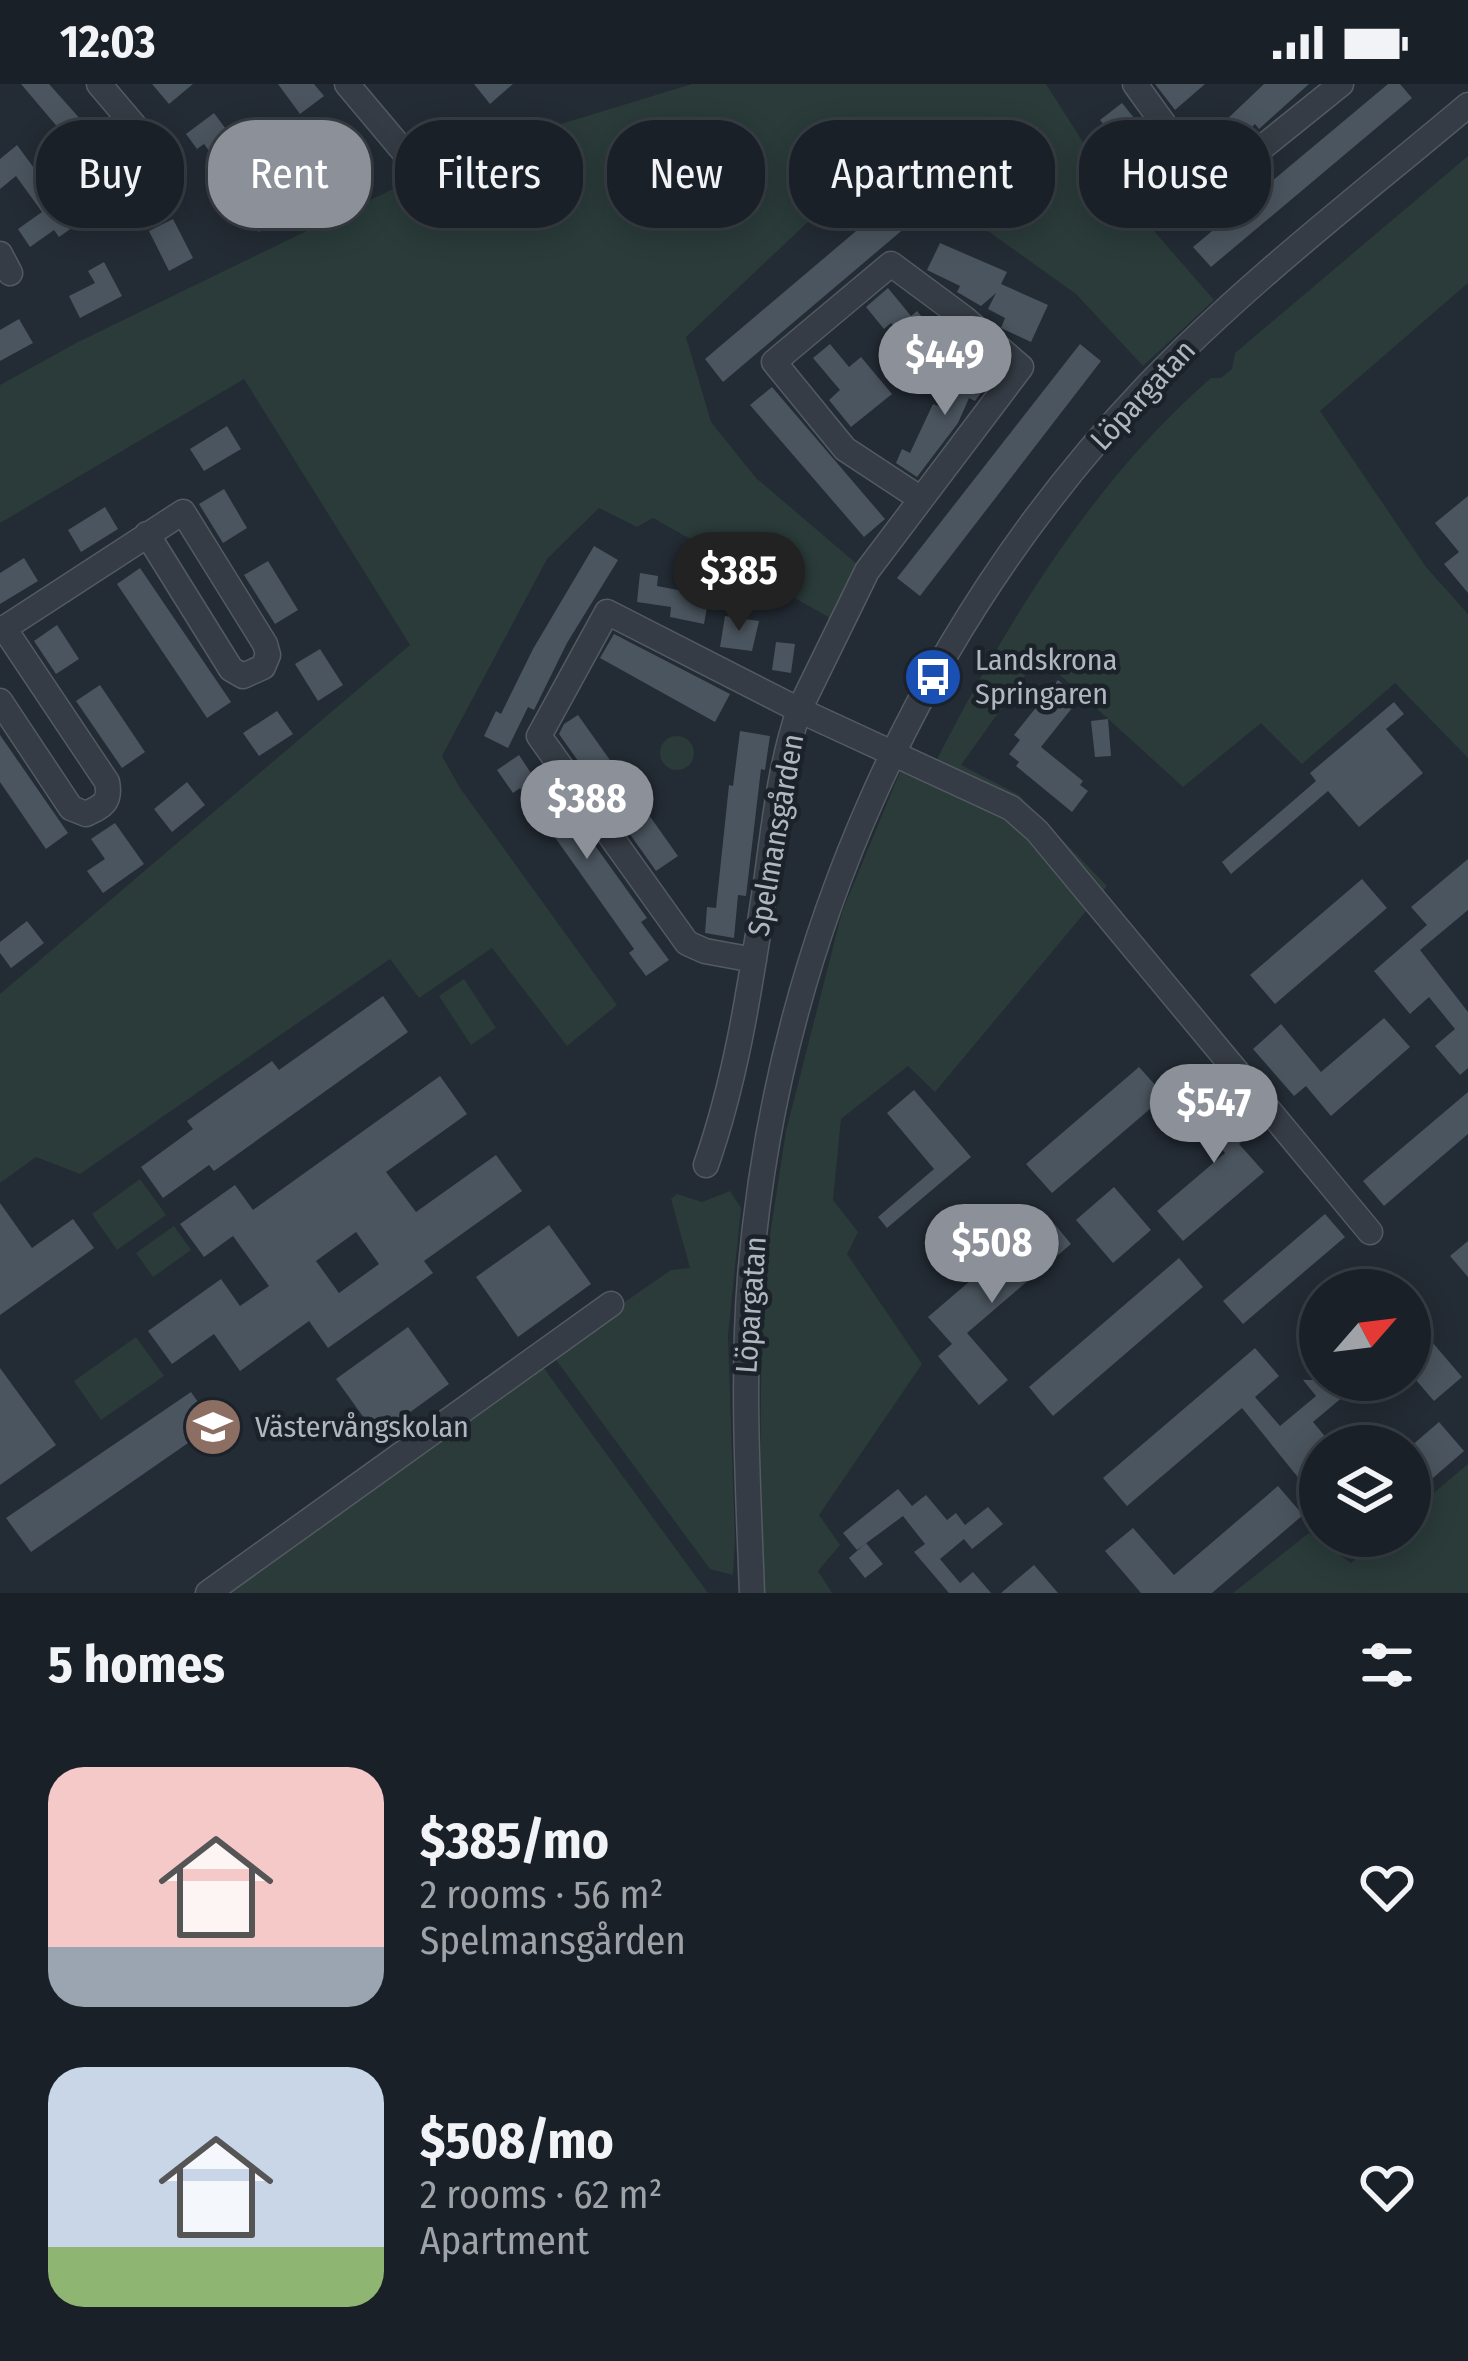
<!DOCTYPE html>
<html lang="en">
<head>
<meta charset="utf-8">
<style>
  body { margin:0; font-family:"Fira Sans Condensed",sans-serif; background:#272d33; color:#f1f3f6; height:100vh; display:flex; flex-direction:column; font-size:45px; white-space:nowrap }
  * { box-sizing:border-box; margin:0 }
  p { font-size:39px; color:#9fa3a7 }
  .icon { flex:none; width:66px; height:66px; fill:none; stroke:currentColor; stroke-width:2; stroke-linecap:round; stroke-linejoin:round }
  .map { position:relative; height:1509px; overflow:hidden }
  .details { display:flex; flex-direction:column; background:#1a2027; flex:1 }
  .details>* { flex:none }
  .banner { position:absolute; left:36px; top:36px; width:1398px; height:108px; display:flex; gap:24px }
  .needle { width:78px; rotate:62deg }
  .buttons { position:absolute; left:1299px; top:1185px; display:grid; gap:24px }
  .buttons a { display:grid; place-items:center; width:132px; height:132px; border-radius:50%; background:#1a2027; box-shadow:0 6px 30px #0003,0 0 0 3px #383e44; font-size:60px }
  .price { position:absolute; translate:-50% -102px; padding:0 27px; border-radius:42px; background:#8c9099; color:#fff; font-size:39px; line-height:78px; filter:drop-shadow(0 3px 6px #0008) }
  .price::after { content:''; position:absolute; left:50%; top:72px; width:36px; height:27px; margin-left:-18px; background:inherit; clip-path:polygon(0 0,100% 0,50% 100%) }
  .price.active { background:#222; color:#fff }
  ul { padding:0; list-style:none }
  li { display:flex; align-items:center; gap:36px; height:300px; padding:0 48px }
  li span { display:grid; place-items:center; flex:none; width:336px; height:240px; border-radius:36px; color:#555 }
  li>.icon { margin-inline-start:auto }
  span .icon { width:144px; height:144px; fill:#fffc; stroke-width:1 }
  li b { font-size:51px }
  h2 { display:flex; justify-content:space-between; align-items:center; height:144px; padding:0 48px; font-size:51px }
  .tag { padding:0 42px; border-radius:48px; background:#1a2027; box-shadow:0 6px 30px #0003,0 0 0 3px #383e44; font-size:42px; line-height:108px }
  .tag.active { background:#8c9099; color:#fff }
  .status { display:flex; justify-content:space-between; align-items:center; height:84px; padding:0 60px; background:#1a2027; direction:ltr }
  .status svg { height:33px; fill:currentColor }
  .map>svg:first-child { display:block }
  .green { fill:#2a3b3a }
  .building { fill:#4b555f; fill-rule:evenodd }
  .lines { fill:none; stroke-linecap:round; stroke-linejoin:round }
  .minor-casing { stroke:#535a62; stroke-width:27 }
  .minor { stroke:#363c45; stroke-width:24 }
  .labels { text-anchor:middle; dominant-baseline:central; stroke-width:9; stroke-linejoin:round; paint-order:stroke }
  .street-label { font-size:30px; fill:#b0b7c1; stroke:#1b2229 }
  .poi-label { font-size:30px; fill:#b0b7c1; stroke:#1b2229; text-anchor:start }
</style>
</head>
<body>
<div class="status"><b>12:03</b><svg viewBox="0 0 49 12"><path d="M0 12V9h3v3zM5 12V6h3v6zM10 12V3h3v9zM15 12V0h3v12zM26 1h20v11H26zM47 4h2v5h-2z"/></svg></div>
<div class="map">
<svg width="1468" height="1509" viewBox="0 0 1468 1509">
  <rect width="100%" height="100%" fill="#232b34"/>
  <!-- green -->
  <g class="green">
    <path d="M692,0H1046L1100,85L1214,216L1143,282L1076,210L880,70L686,253L711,338L756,394L857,480L830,534L653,434L637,443L599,424L547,475L442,672L460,704L617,921L567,962L492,864L419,914L390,875L80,1090L36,1073L0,1099V910L410,561L244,295L0,439V301L78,258L391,106L512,55Z"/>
    <path d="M1468,72V199L1320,327L1426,483L1468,530V674L1395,599L1302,680L1261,639L1183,703L1039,572L961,681L1019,711L1107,802L935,1008L908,982L841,1035L833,1116L858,1148L847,1170L922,1280L819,1431L840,1461L818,1487L832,1509H764L760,1406L762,1203L786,1047L842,828L900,688L927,695C1000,550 1087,402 1211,294H1221L1232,285L1235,269Z"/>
    <circle cx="677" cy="669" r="17"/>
    <path d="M464,895L496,944L471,961L439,912Z"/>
    <path d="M140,1095L166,1131L117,1166L92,1130Z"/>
    <path d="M730,1107L741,1124L728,1252L735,1456L733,1491L710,1485L551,1269L671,1186L690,1184L671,1115L677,1110L702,1118Z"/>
    <path d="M174,1142L191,1166L153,1193L136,1169Z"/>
    <path d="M136,1253L164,1292L101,1336L74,1297Z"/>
    <path d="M543,1283L708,1509H223Z"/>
    <path d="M1468,1380V1509H1233L1309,1449L1351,1479L1383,1452H1410V1429Z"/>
  </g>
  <!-- building -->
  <g class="building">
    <path d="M21,0H49L99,56L82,72Z"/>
    <path d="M152,0H193L169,20Z"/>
    <path d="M278,0H314L324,12L300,30Z"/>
    <path d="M474,0H513L490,20Z"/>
    <path d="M1155,0H1205L1175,26Z"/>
    <path d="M1264,0H1309L1259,45L1255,40L1221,75L1203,58Z"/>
    <path d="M1388,0H1400L1412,14L1211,183L1193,163Z"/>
    <path d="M1122,19L1185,97L1165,114L1100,36Z"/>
    <path d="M214,29L234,56L212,71L204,60L197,65L186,50Z"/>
    <path d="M349,48L373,85L349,100L325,63Z"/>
    <path d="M17,61L76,141L59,153L54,146L30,163L18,145L42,128L16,92L0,105V75Z"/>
    <path d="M120,65L144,98L109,124L97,107L114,95L102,78Z"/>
    <path d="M262,99L282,134L259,148L238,112Z"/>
    <path d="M901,109L919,132L723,298L705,275Z"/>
    <path d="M173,135L193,174L169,187L149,147Z"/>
    <path d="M940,159L1007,188L1001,200L1048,221L1031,258L1001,244L1005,234L988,225L996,209L981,222L957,208L960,202L927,186Z"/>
    <path d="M104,178L122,212L80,234L69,212L95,199L88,187Z"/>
    <path d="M888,204L911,232L917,227L941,255L920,273L891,239L884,245L866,223Z"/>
    <path d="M19,235L33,259L0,277V246Z"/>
    <path d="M830,260L849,283L861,273L892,310L851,343L829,316L840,306L813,274Z"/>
    <path d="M1080,260L1101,277L920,512L897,494Z"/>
    <path d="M965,276L995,290L975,317L969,314L958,339L917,393L896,379L902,365L910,369L933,320L944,324Z"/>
    <path d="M772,303L885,435L864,453L750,321Z"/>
    <path d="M227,342L241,365L204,387L190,365Z"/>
    <path d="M224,405L247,444L223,459L199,420Z"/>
    <path d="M1468,412V509L1444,480L1459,468L1435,439Z"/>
    <path d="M105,423L118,445L81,468L68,446Z"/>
    <path d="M594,462L618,476L567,559L534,626L528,623L508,664L484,652L496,627L501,630L533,565Z"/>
    <path d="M24,474L38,497L0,520V489Z"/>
    <path d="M268,477L298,526L275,540L244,491Z"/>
    <path d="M140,484L231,618L207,634L117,500Z"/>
    <path d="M640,489L658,492L657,502L709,512L704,540L670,533L671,523L637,518Z"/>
    <path d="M725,532L759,537L752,567L720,563Z"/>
    <path d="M57,541L79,575L56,590L34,557Z"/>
    <path d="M614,550L730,610L715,638L600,574Z"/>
    <path d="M776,558L795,560L791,589L772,586Z"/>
    <path d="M320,565L343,601L318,617L295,580Z"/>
    <path d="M1058,596L1080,614L1041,663L1083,697L1080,701L1088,707L1072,728L1016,682L1019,678L1009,670L1020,656L1014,651Z"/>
    <path d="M100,601L145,668L122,684L76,617Z"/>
    <path d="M1394,618L1404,630L1386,645L1423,689L1359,743L1328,707L1231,790L1222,778L1316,697L1310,689Z"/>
    <path d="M277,627L293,650L259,672L243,649Z"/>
    <path d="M578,631L678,772L656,787L559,650L564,640Z"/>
    <path d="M1108,635L1111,672L1095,673L1091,637Z"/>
    <path d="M740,647L770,652L765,686L761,685L746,812L738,811L734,854L705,849L707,823L716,824L729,701L733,702Z"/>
    <path d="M0,651L68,749L46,765L0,698Z"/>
    <path d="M519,671L537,698L546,693L647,834L641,838L669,876L646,892L629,869L634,865L520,704L513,709L497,686Z"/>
    <path d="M187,698L205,721L172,748L154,725Z"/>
    <path d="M115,739L144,780L103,809L87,787L105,775L91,755Z"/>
    <path d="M1468,775V826L1420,866L1468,928V984L1460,991L1435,962L1455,945L1429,913L1410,930L1374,887L1427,841L1411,823Z"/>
    <path d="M1362,795L1387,824L1275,920L1250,891Z"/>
    <path d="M27,837L44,859L11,884L0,869V858Z"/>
    <path d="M383,912L408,948L214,1087L209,1081L163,1114L141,1083L193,1045L187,1037L272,977L279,986Z"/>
    <path d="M1384,934L1410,963L1331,1032L1306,1002L1294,1012L1253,965L1281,940L1321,988Z"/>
    <path d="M1139,983L1165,1012L1052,1109L1026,1080Z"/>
    <path d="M440,992L467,1030L386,1088L416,1128L496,1071L522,1107L424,1177L433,1189L328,1264L309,1237L240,1287L214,1250L172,1280L148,1247L221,1195L240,1222L269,1202L233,1152L204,1173L180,1140L235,1101L253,1126ZM356,1148L379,1180L339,1209L316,1177Z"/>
    <path d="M1213,998L1254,1047L1239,1060L1264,1088L1183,1157L1157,1127L1225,1069L1185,1022Z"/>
    <path d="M914,1006L971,1073L887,1144L878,1133L934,1085L887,1029Z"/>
    <path d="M1468,1008V1050L1384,1122L1363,1097Z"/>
    <path d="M1114,1103L1151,1146L1113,1179L1076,1136Z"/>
    <path d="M0,1119L32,1164L73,1135L94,1164L0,1231Z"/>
    <path d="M1325,1130L1345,1153L1243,1240L1223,1217Z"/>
    <path d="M1047,1131L1071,1160L967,1249L1008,1296L979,1321L938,1272L952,1260L928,1233Z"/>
    <path d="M549,1141L591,1200L518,1253L476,1193Z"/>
    <path d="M1468,1157V1193L1450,1172Z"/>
    <path d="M1179,1174L1203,1203L1053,1332L1029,1303Z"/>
    <path d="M408,1243L449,1300L377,1352L336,1295Z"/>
    <path d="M1420,1244L1462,1293L1434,1317L1410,1289V1253Z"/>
    <path d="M1255,1264L1279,1292L1255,1313L1280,1342L1316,1312L1303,1296H1363L1313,1338L1333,1362H1320V1381L1301,1397L1242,1324L1127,1422L1103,1394Z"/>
    <path d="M0,1284L56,1361L0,1401Z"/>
    <path d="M191,1308L214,1341L31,1468L6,1434Z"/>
    <path d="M1439,1338L1464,1367L1410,1414V1363Z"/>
    <path d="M1278,1402L1303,1431L1212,1509H1141L1105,1467L1133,1444L1174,1491Z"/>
    <path d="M898,1405L912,1422L926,1411L947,1436L956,1429L965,1441L988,1423L1003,1440L972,1465L964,1455L940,1475L960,1499L973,1488L991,1509H949L914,1468L925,1460L903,1432L857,1466L843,1449Z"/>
    <path d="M866,1459L883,1480L865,1494L849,1474Z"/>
    <path d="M1034,1481L1058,1509H1001Z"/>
  </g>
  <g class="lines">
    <defs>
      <g id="minor">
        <path d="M99,0L155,66L172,97"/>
        <path d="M347,0L410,75"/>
        <path d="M1135,0L1200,90L1213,98L1228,91L1341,0"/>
        <path d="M0,170L10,189"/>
        <path d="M921,415L845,365L774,278L891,180L964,234L1021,283L867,487L799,626L1011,724L1037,747L1370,1148"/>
        <path d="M0,547L183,428L265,560L268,571L263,583L243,592L231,585L147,450"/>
        <path d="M0,617L71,724L86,730C103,722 111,718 107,698L4,544"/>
        <path d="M706,1081C738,990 751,895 766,799C774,741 780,682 799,626L607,528L539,652L687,859L705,867L754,876"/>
        <path d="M208,1509L611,1220"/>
        <path d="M752,1509C748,1403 742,1298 750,1193C777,860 918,543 1148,301C1246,199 1360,112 1468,21"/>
      </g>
    </defs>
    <!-- minor casing -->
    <use href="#minor" class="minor-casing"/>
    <!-- minor -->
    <use href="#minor" class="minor"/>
  </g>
  <!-- icons -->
  <defs>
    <symbol id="bus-disc" viewBox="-11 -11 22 22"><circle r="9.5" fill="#1a4fb4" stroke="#1b2229"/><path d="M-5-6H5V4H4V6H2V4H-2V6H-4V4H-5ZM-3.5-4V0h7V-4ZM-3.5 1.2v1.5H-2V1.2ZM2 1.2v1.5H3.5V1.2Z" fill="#fff"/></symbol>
    <symbol id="school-disc" viewBox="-11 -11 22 22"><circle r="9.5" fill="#8d6e63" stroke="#1b2229"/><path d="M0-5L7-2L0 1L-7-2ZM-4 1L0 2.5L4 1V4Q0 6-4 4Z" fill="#fff"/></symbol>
  </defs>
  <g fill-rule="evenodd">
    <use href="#bus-disc" x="900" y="560" width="66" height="66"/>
    <use href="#school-disc" x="180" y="1310" width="66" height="66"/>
  </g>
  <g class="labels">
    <!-- street labels -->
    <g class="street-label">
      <text transform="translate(1143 311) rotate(-47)">Löpargatan</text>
      <text transform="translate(776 751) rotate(-80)">Spelmansgården</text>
      <text transform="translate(751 1221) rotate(-86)">Löpargatan</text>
    </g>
    <!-- poi labels -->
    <g class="poi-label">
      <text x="975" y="576">Landskrona<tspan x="975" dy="34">Springaren</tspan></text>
      <text x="255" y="1343">Västervångskolan</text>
    </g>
  </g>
</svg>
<div class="buttons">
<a><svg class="needle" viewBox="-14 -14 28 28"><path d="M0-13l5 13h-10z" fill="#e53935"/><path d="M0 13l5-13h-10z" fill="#9fa3a7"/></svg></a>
<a><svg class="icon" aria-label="layers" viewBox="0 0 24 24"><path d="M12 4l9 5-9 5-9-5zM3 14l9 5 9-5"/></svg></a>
</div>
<b class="price" style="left:945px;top:334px">$449</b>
<b class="price active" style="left:739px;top:550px">$385</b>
<b class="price" style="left:587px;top:778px">$388</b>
<b class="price" style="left:1214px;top:1082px">$547</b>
<b class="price" style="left:992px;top:1222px">$508</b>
<div class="banner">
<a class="tag">Buy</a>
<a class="tag active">Rent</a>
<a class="tag">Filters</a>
<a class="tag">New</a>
<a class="tag">Apartment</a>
<a class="tag">House</a>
</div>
</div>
<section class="details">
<h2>5 homes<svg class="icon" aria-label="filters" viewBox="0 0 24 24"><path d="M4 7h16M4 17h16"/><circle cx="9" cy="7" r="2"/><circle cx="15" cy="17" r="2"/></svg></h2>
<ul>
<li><span style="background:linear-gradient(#f6c9c9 75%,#9aa5b1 0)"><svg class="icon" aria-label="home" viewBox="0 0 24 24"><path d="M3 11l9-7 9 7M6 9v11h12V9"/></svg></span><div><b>$385/mo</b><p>2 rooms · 56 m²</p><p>Spelmansgården</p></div><svg class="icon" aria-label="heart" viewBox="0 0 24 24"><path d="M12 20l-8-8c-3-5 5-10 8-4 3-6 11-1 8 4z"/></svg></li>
<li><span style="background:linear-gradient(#c9d6e8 75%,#8fb573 0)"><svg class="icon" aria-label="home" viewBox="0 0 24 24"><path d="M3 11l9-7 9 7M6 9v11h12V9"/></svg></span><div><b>$508/mo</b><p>2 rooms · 62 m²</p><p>Apartment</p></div><svg class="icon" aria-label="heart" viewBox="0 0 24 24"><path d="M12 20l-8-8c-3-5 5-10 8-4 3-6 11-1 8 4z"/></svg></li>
</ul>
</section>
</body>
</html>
